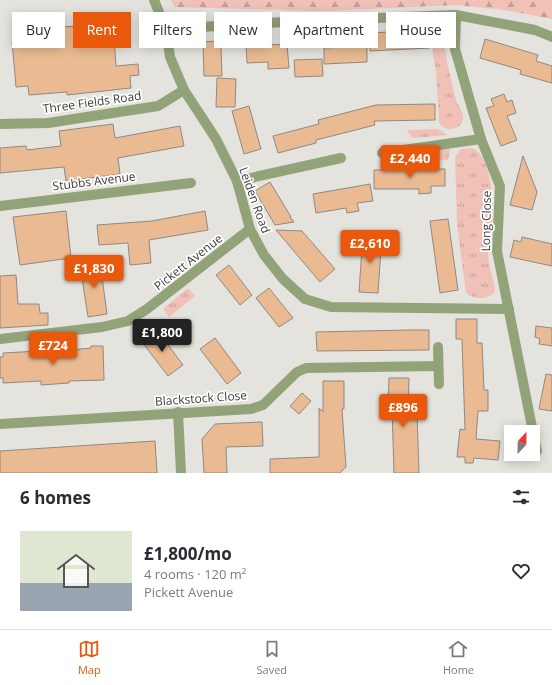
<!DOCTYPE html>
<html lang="en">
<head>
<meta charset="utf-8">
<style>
  body { margin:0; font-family:"Open Sans",sans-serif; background:#f2f2f3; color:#2b2b33; height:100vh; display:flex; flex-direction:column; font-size:15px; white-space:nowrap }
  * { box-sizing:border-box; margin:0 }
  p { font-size:13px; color:#7c7c81 }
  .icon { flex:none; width:22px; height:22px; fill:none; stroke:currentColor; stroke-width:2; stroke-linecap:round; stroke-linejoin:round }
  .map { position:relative; height:473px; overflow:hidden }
  .details { display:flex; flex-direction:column; background:#fff; flex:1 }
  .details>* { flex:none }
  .banner { position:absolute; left:12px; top:12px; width:528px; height:36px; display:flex; gap:8px }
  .needle { width:26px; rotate:22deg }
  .buttons { position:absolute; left:504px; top:425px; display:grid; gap:8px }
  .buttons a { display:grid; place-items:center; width:36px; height:36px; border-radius:0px; background:#fff; box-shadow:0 2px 10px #0003; font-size:20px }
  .price { position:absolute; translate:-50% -34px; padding:0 9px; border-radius:4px; background:#ea580c; color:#fff; font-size:13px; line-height:26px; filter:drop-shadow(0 1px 2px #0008) }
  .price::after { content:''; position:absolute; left:50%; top:24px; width:12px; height:9px; margin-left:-6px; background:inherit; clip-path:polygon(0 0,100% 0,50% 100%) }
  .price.on { background:#222; color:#fff }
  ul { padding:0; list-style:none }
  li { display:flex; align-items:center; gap:12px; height:100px; padding:0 20px }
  li span { display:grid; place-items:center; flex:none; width:112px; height:80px; border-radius:0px; color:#555 }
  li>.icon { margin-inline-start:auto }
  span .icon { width:48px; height:48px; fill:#fffc; stroke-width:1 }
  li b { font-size:17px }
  h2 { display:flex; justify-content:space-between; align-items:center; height:48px; padding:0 20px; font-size:17px }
  .pill { padding:0 14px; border-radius:0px; background:#fff; box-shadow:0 2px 10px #0003; font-size:14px; line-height:36px }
  .pill.on { background:#ea580c; color:#fff }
  .tab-bar { display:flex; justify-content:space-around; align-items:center; height:56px; border-top:1px solid #e1e1e2; background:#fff; font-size:11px; color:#7c7c81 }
  .tab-bar a { display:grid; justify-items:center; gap:2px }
  .tab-bar .on { color:#ea580c }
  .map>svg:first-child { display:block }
  .grass { fill:url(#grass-tufts) }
  .forest { fill:url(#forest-firs) }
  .building { fill:#eabb92; stroke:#8e8985 }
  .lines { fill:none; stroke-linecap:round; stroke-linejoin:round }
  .minor { stroke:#92a37a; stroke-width:10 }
  .labels { text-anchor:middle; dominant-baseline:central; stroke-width:3.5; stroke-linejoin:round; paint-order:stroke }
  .street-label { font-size:12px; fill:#3c3b39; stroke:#fff }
</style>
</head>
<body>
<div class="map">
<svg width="552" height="473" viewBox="0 0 552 473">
  <defs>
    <pattern id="grass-tufts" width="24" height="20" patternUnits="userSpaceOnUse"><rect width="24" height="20" fill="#f1c1b8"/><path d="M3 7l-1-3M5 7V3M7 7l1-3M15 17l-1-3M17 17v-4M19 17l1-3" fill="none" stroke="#c49e97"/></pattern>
    <pattern id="forest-firs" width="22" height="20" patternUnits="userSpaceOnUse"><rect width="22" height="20" fill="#f1c1b8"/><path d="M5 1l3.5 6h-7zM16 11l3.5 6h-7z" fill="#c49e97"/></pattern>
  </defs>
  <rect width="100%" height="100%" fill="#e5e3dd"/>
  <!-- grass -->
  <g class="grass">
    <path d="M434,23L442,26C444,52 450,75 456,100C458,106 463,111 463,117C463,131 444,133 439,122L436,71L433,56L431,28V25Z"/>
    <path d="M438,129L447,135L415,138L411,137L407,130Z"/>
    <path d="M472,148C494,157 494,211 492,231C491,239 488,247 488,255C489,268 494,279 495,292C486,300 476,300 466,293L457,225L455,157L461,149Z"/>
    <path d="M430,149H450L448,160L414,162L406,161L409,153Z"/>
    <path d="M188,288L195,296L169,317L163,309Z"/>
  </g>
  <!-- forest -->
  <path class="forest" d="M171,0H552V19L504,10L456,5L323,11L174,7Z"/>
  <!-- building -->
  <g class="building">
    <path d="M113,24L116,66L138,64L139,75L130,76L131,88L67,95V92L29,95L28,86L16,87L12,41L48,39L47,25H60V27Z"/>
    <path d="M429,30L430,48L370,51L369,33Z"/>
    <path d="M485,39L538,55L536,61L552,66V83L520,74L521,70L480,58Z"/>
    <path d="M217,41V47H221L222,76H204L203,42Z"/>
    <path d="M287,44L289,68L268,69V62L247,63L246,46Z"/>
    <path d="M367,46V62L324,64V48Z"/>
    <path d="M322,59L323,76L295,77L294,60Z"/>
    <path d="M217,78L236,79L235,107H216Z"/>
    <path d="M504,94L507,102L512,100L516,113L507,116L517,140L501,146L486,108L494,106L491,99Z"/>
    <path d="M435,104V120L374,121L375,125L316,140V143L278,153L273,136L319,124L318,120L376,105Z"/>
    <path d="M249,106L261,149L244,154L232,111Z"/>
    <path d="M113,124L115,138L180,126L184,146L118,158L120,174L66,181L64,167L0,173V148L26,146L27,150L61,146L59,131Z"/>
    <path d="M523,156L537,192L532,210L510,205Z"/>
    <path d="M445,169V186H431V193L419,194V189H374V170Z"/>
    <path d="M270,182L291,217H290L294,222L275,225L255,191Z"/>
    <path d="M370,184L373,201L357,203L359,211L347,213L346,208L316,213L313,194Z"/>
    <path d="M66,211L71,258L20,265L13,217Z"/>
    <path d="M205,211L208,230L149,240L151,263L130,265L128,243L99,245L97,225L152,221Z"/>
    <path d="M448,219L458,290L440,293L430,221Z"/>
    <path d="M276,230L302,231L335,269L320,282Z"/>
    <path d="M363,234L382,235L378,293L359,292Z"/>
    <path d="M522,237L552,244V266L510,257L514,240L521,242Z"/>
    <path d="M100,262L107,314L88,317L80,265Z"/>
    <path d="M229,265L252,295L240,305L216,275Z"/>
    <path d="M16,275L18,304H39L40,313H48V325L0,328V276Z"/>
    <path d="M269,288L293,318L279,327L256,298Z"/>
    <path d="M456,319H477V343H482L484,390H488V411H478L476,439L500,441L498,460L474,458L473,463H465V457H457L460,429L465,430L462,339H456Z"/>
    <path d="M536,326L552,328V346L539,344L540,339L535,337Z"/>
    <path d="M157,330L183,365L168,376L142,342Z"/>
    <path d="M409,330H429V350L317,351L316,332Z"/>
    <path d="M215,338L241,373L227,384L200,349Z"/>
    <path d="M91,346H103L104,380L69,381V383L41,385V381L3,383V378H0V357H3V353L39,351V353L91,348Z"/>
    <path d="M546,374L552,375V411L539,409Z"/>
    <path d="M389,378H409L408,413L417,412L419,473H394L392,407H388Z"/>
    <path d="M323,381H344V409H342L346,467L340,473H270V459L319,457V408L323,412Z"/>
    <path d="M302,393L311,401L299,414L290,406Z"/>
    <path d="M262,422L263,446L226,447L227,473H204L202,439L215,424Z"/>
    <path d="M155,441L157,473H0V451Z"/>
  </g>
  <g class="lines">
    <!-- minor -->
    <g class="minor">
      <path d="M154,0L166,29L170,57L184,90L216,139L237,181L250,229L264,255L283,279L305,299L331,307L509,309"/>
      <path d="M456,15L455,49L481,139L500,186L497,251L533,432"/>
      <path d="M166,29L320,20L456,15L535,30L552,37"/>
      <path d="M0,124L48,123L158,106L184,90"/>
      <path d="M382,153L481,139"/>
      <path d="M237,181L341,158"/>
      <path d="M0,206L191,183"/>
      <path d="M0,339L102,327L128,321L147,309L250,229"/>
      <path d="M438,347L439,384"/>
      <path d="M178,412L181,473"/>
      <path d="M0,424L251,409L263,405L297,372L306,368L438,366"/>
      <path d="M533,432L537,451"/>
    </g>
  </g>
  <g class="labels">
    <!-- street labels -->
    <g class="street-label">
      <text transform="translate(92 102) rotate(-8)">Three Fields Road</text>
      <text transform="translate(94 181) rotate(-7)">Stubbs Avenue</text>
      <text transform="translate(255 200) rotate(70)">Leiden Road</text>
      <text transform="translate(486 221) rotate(-89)">Long Close</text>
      <text transform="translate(188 262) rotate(-38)">Pickett Avenue</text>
      <text transform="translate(201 398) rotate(-4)">Blackstock Close</text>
    </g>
  </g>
</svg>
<div class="buttons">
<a><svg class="needle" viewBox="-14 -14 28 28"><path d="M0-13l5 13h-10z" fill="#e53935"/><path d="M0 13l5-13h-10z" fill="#7c7c81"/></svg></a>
</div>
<b class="price" style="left:410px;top:179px">£2,440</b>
<b class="price" style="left:370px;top:264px">£2,610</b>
<b class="price" style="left:94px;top:289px">£1,830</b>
<b class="price on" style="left:162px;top:353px">£1,800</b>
<b class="price" style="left:53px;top:366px">£724</b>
<b class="price" style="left:403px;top:428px">£896</b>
<div class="banner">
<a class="pill">Buy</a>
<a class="pill on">Rent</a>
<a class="pill">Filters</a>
<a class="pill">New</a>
<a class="pill">Apartment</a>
<a class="pill">House</a>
</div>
</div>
<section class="details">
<h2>6 homes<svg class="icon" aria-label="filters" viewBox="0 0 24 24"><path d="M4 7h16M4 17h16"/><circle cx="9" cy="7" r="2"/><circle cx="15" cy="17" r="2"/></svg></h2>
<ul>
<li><span style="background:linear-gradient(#dfe7d0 65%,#9aa5b1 0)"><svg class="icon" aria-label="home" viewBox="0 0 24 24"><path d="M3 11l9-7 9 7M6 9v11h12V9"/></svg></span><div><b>£1,800/mo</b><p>4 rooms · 120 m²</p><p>Pickett Avenue</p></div><svg class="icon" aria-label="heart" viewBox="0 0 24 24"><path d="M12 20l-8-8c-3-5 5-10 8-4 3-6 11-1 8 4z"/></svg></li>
</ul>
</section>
<nav class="tab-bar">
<a class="on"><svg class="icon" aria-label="map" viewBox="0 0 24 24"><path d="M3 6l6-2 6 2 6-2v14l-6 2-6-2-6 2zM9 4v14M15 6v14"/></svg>Map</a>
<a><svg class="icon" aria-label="saved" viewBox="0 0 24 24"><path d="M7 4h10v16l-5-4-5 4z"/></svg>Saved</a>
<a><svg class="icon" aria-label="home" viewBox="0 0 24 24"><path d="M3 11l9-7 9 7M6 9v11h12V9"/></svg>Home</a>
</nav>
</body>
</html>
